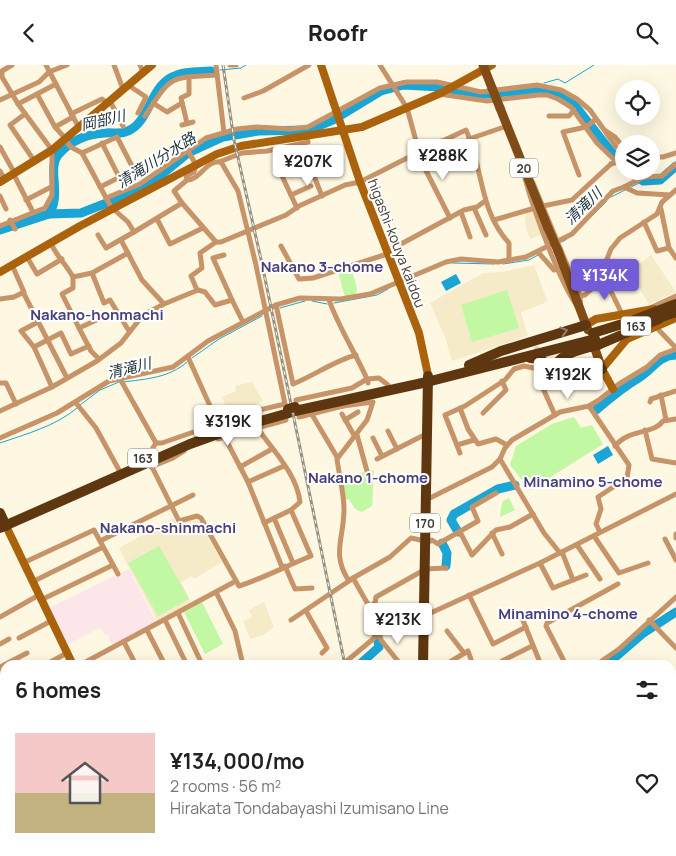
<!DOCTYPE html>
<html lang="en">
<head>
<meta charset="utf-8">
<style>
  body { margin:0; font-family:Manrope,"Noto Sans JP",sans-serif; background:#f2f2f2; color:#202124; height:100vh; display:flex; flex-direction:column; font-size:19px; white-space:nowrap }
  * { box-sizing:border-box; margin:0 }
  p { font-size:16px; color:#757577 }
  .icon { flex:none; width:28px; height:28px; fill:none; stroke:currentColor; stroke-width:2; stroke-linecap:round; stroke-linejoin:round }
  .map { position:relative; flex:1; overflow:hidden }
  .drawer { position:absolute; left:0px; top:595px; width:676px; height:196px; display:flex; flex-direction:column; background:#fff; border-radius:15px 15px 0 0; box-shadow:0 5px 20px #0002 }
  .drawer>* { flex:none }
  .buttons { position:absolute; left:615px; top:15px; display:grid; gap:10px }
  .buttons a { display:grid; place-items:center; width:45px; height:45px; border-radius:50%; background:#fff; box-shadow:0 5px 20px #0002; font-size:25px }
  .price { position:absolute; translate:-50% -42px; padding:0 11px; border-radius:5px; background:#fff; color:#222; font-size:16px; line-height:32px; filter:drop-shadow(0 1px 2px #0008) }
  .price::after { content:''; position:absolute; left:50%; top:30px; width:15px; height:11px; margin-left:-8px; background:inherit; clip-path:polygon(0 0,100% 0,50% 100%) }
  .price.current { background:#725cd7; color:#fff }
  ul { padding:0; list-style:none }
  li { display:flex; align-items:center; gap:15px; height:125px; padding:0 15px }
  li+li { border-top:1px solid #e0e0e0 }
  li span { display:grid; place-items:center; flex:none; width:140px; height:100px; border-radius:0px; color:#555 }
  li>.icon { margin-inline-start:auto }
  span .icon { width:60px; height:60px; fill:#fffc; stroke-width:1 }
  li b { font-size:21px }
  h2 { display:flex; justify-content:space-between; align-items:center; height:60px; padding:0 15px; font-size:21px }
  header { display:flex; justify-content:space-between; align-items:center; height:65px; padding:0 15px; background:#fff; font-size:22px; font-weight:800 }
  .map>svg:first-child { display:block }
  .industrial { fill:#fce6e9 }
  .built { fill:#f6ebc8 }
  .green { fill:#c2f7a3 }
  .water { fill:#1aa5d5 }
  .lines { fill:none; stroke-linecap:round; stroke-linejoin:round }
  .stream { stroke:#1aa5d5; stroke-width:1 }
  .river { stroke:#1aa5d5; stroke-width:9 }
  .street-tunnel { stroke:#d8d2be; stroke-width:5; stroke-dasharray:5 2.5; stroke-linecap:butt }
  .street { stroke:#c79469; stroke-width:5 }
  .secondary { stroke:#ab620d; stroke-width:8 }
  .primary { stroke:#804b17; stroke-width:9 }
  .highway { stroke:#5e3710; stroke-width:10 }
  .rail-casing { stroke:#969181; stroke-width:3 }
  .rail { stroke:#fff; stroke-width:1; stroke-dasharray:4; stroke-linecap:butt }
  .street-bridge { stroke:#c79469; stroke-width:5 }
  .primary-bridge { stroke:#804b17; stroke-width:9 }
  .highway-bridge { stroke:#5e3710; stroke-width:10 }
  .oneway { stroke:#967d64 }
  .labels { text-anchor:middle; dominant-baseline:central; stroke-width:4; stroke-linejoin:round; paint-order:stroke }
  .shield { fill:#fff; stroke:#79766f; stroke-width:1 }
  .shield-label { font-size:12px; font-weight:bold; fill:#403c31 }
  .street-label { font-size:14px; fill:#403c31; stroke:#fff }
  .water-label { font-size:15px; font-style:italic; fill:#1c313a; stroke:#fff }
  .neighbourhood-label { font-size:15px; font-weight:bold; fill:#48407d; stroke:#fff }
</style>
</head>
<body>
<header><svg class="icon" aria-label="back" viewBox="0 0 24 24"><path d="M15 5l-7 7 7 7"/></svg>Roofr<svg class="icon" aria-label="search" viewBox="0 0 24 24"><circle cx="10" cy="10" r="6"/><path d="M15 15l6 6"/></svg></header>
<div class="map">
<svg width="676" height="791" viewBox="0 0 676 791">
  <rect width="100%" height="100%" fill="#fef7e1"/>
  <!-- industrial -->
  <path class="industrial" d="M129,504L156,557L112,580L107,569L105,570L100,563L67,580L49,543Z"/>
  <!-- built -->
  <g class="built">
    <path d="M534,145L542,169L530,174L525,159L526,147Z"/>
    <path d="M651,190L676,227L649,239L629,207Z"/>
    <path d="M534,200L547,235L544,238L521,247L528,271L452,296L445,272L430,238L483,208L503,207Z"/>
    <path d="M252,317L263,336L230,350L222,332L236,326L235,321Z"/>
    <path d="M173,453L177,458L193,455L199,456L222,497L194,514L192,511L181,517L191,537L157,556L119,483Z"/>
    <path d="M264,537L274,562L263,570L250,574L243,556L252,552L249,545Z"/>
    <path d="M54,786H167L169,791H37Z"/>
  </g>
  <!-- green -->
  <g class="green">
    <path d="M351,203L357,223L356,229L345,232L338,207Z"/>
    <path d="M507,225L519,263L472,277L461,240Z"/>
    <path d="M574,352L581,363L592,360L603,379L530,425L510,400L516,381L552,359Z"/>
    <path d="M374,405L372,441L362,447L355,444L349,434L345,435L342,412Z"/>
    <path d="M509,433L515,445L500,452L502,437Z"/>
    <path d="M159,481L189,534L158,551L128,498Z"/>
    <path d="M202,537L223,579L205,589L184,547Z"/>
  </g>
  <!-- water -->
  <g class="water">
    <path d="M456,209L461,218L446,226L441,217Z"/>
    <path d="M608,381L613,390L598,399L593,390Z"/>
  </g>
  <g class="lines">
    <!-- stream -->
    <g class="stream">
      <path d="M220,5L241,3L246,0"/>
      <path d="M211,6L216,5"/>
      <path d="M544,18L558,14L565,18L594,0"/>
      <path d="M631,122L643,116"/>
      <path d="M611,132L625,125"/>
      <path d="M572,171L606,137"/>
      <path d="M562,177L567,174"/>
      <path d="M453,198L494,199"/>
      <path d="M503,199L529,195L538,190"/>
      <path d="M312,236L327,239"/>
      <path d="M334,238L377,230L388,224"/>
      <path d="M280,243L305,236"/>
      <path d="M192,293L219,274L262,251"/>
      <path d="M123,317C146,314 169,313 187,297"/>
      <path d="M80,340L100,325L119,317"/>
      <path d="M0,378C26,369 56,361 77,343"/>
      <path d="M32,791L49,786"/>
    </g>
    <!-- river -->
    <g class="river">
      <path d="M632,106L643,116L660,115L676,101"/>
      <path d="M49,149C62,130 47,104 58,90C70,76 87,69 105,68C113,67 120,70 128,66C151,56 150,18 177,10C187,6 200,7 211,6"/>
      <path d="M0,165L49,149L81,148L127,130L161,110L188,88L223,72L258,66L309,65L335,54L381,26L403,20L441,22L474,30L540,24L555,28L573,38L616,93L624,99"/>
      <path d="M596,345C611,332 623,322 640,312C653,304 659,290 676,290"/>
      <path d="M458,467L451,455L454,449L498,424L515,420"/>
      <path d="M442,478L447,488L446,501"/>
      <path d="M359,600L379,582L376,565"/>
      <path d="M606,600L642,569L676,547"/>
      <path d="M565,786V791"/>
    </g>
    <!-- street-tunnel -->
    <path class="street-tunnel" d="M536,274L538,304"/>
    <!-- street -->
    <g class="street">
      <path d="M46,0L79,63"/>
      <path d="M114,0L123,24"/>
      <path d="M140,0L143,7"/>
      <path d="M216,0L224,68"/>
      <path d="M230,0H236"/>
      <path d="M380,0L407,43L419,87L466,65C483,102 479,146 509,178V196"/>
      <path d="M128,20L146,32L138,48"/>
      <path d="M37,29L55,62L66,74"/>
      <path d="M439,29L487,36L538,30H547L558,34L571,42L597,78L624,104"/>
      <path d="M244,33L263,26L309,0"/>
      <path d="M0,35L39,17L49,7L67,0"/>
      <path d="M110,36L123,61"/>
      <path d="M153,38L167,47L182,38"/>
      <path d="M18,39L56,19"/>
      <path d="M25,49L10,60L35,97"/>
      <path d="M71,49L102,34L107,38"/>
      <path d="M145,51C172,10 168,13 217,10"/>
      <path d="M549,51H569L574,45"/>
      <path d="M187,58L181,33L189,29V12"/>
      <path d="M182,60L193,57"/>
      <path d="M55,62L73,52"/>
      <path d="M606,66L615,72L624,83"/>
      <path d="M469,74L507,61"/>
      <path d="M65,75L71,82L82,88L111,142L128,157L134,167L106,183L98,170"/>
      <path d="M441,76L445,85L462,78"/>
      <path d="M102,78L119,112"/>
      <path d="M0,82L15,109"/>
      <path d="M82,88L117,72L134,105L100,122"/>
      <path d="M417,88L450,153"/>
      <path d="M651,92H663L676,88"/>
      <path d="M219,97L242,88L267,86L308,77L307,72"/>
      <path d="M522,100L533,118L580,231L581,246C561,224 528,131 522,100Z"/>
      <path d="M0,106L5,115"/>
      <path d="M312,106L322,131"/>
      <path d="M626,106L636,115"/>
      <path d="M14,110L33,147"/>
      <path d="M579,110L563,67L586,62L596,54"/>
      <path d="M624,122L644,112L662,111L676,99"/>
      <path d="M291,130L311,121"/>
      <path d="M0,131L6,144"/>
      <path d="M106,133L140,119L206,73L237,64L257,62L290,64L308,62L380,23L407,17H437L481,27L537,20L561,25L577,34L590,45L624,93"/>
      <path d="M26,135L51,122"/>
      <path d="M182,138L216,177H221L286,150L299,141L345,120L360,117L419,87"/>
      <path d="M543,141L572,135L611,99"/>
      <path d="M297,143L282,111L300,105"/>
      <path d="M474,143L486,170"/>
      <path d="M661,144L669,183L676,193"/>
      <path d="M461,147L470,172"/>
      <path d="M157,154L170,179L203,163"/>
      <path d="M10,155L15,164"/>
      <path d="M494,155L535,143"/>
      <path d="M644,157L657,186L669,183"/>
      <path d="M0,161L45,143L52,130V85L18,39L2,12V6L12,0"/>
      <path d="M134,167L182,138L174,126L187,115L186,111L194,107L196,100L187,84"/>
      <path d="M121,175L142,215L164,239"/>
      <path d="M51,178C56,191 66,199 73,212L92,208L128,188"/>
      <path d="M401,179L464,145L477,142L485,136"/>
      <path d="M281,181L299,214L313,213L387,189"/>
      <path d="M538,187L554,205L559,204"/>
      <path d="M224,190L213,193L232,235"/>
      <path d="M27,192L37,209L62,194"/>
      <path d="M92,208L104,238L110,235L129,266"/>
      <path d="M602,211L605,214L622,249"/>
      <path d="M73,212V223L62,229L79,263"/>
      <path d="M197,225L191,211L202,203L200,188L216,177"/>
      <path d="M23,227L67,313"/>
      <path d="M580,231L585,230L597,219L611,184L620,173L657,149L662,137L676,125"/>
      <path d="M0,234L14,232L24,227L12,200"/>
      <path d="M329,235C339,263 355,287 367,314L379,313L388,320"/>
      <path d="M276,240L293,319C313,311 336,295 356,290"/>
      <path d="M650,243L676,231"/>
      <path d="M38,257L21,266L34,282L52,322"/>
      <path d="M654,260L676,283"/>
      <path d="M34,282L61,268L71,289L89,281"/>
      <path d="M188,292L219,361"/>
      <path d="M99,294L91,286L79,263L101,253"/>
      <path d="M119,312L156,378L147,392L179,456L197,451L201,453L239,521C264,513 286,501 311,491L291,445"/>
      <path d="M0,318H6L16,339"/>
      <path d="M661,330L666,355"/>
      <path d="M342,336L343,341L373,337L367,355L337,394C339,410 344,428 344,444C344,474 331,489 349,516L353,513L374,550L381,575L401,600"/>
      <path d="M296,337V335L352,323L367,314L368,318"/>
      <path d="M650,337L651,334L676,326"/>
      <path d="M76,338L96,363L119,405"/>
      <path d="M589,341L629,400L627,413L598,432L601,444L596,459L600,467"/>
      <path d="M460,343L468,364L478,379L496,374L507,380"/>
      <path d="M0,346L52,322L97,296L121,278L143,250L164,239L198,225L205,227L215,240L232,235L243,257"/>
      <path d="M311,348L337,392"/>
      <path d="M483,348L506,325L502,316"/>
      <path d="M342,349L355,372"/>
      <path d="M299,350V352L343,341"/>
      <path d="M345,355L358,347"/>
      <path d="M258,364C274,386 297,410 300,437L291,445L264,458"/>
      <path d="M645,365L652,394L676,398"/>
      <path d="M388,366L397,384"/>
      <path d="M357,370L367,406"/>
      <path d="M0,373L57,348L109,316L173,302L208,276L276,240L300,233L341,234L370,229L446,197L461,194L498,197L526,192L572,169L613,126L624,122L637,128L670,130"/>
      <path d="M225,373L248,417L282,502"/>
      <path d="M373,373L382,391"/>
      <path d="M218,374L286,355V354"/>
      <path d="M156,378H162L251,347L285,339L256,200L238,126L221,97C205,95 202,114 187,115"/>
      <path d="M457,380L474,375"/>
      <path d="M615,381C630,363 653,370 663,356L676,354"/>
      <path d="M460,388L445,350L465,341L505,315L514,304L524,301L538,304L541,319L555,350"/>
      <path d="M377,394L426,369"/>
      <path d="M500,394L544,468L560,488"/>
      <path d="M151,402L173,393L184,386"/>
      <path d="M240,402L272,384"/>
      <path d="M248,417L284,401"/>
      <path d="M426,435L492,402L500,394L505,383L512,375L560,347L589,341L599,335L619,319L647,302L660,290L676,284"/>
      <path d="M274,453L293,498"/>
      <path d="M460,467L472,490L496,465L510,462L533,449"/>
      <path d="M492,468L502,489"/>
      <path d="M676,469V473"/>
      <path d="M594,471L619,508L648,498"/>
      <path d="M665,474L676,495"/>
      <path d="M100,476L193,430"/>
      <path d="M425,479L432,475L438,479L478,456L472,442L496,428"/>
      <path d="M577,480L600,514"/>
      <path d="M562,487L573,515"/>
      <path d="M23,498L94,465L118,509"/>
      <path d="M540,498L553,523L586,510"/>
      <path d="M285,501L295,524L312,523"/>
      <path d="M425,504L446,503"/>
      <path d="M353,513L390,492L411,473L425,476"/>
      <path d="M32,517L103,482"/>
      <path d="M216,527L235,566L243,600"/>
      <path d="M469,530L493,579L526,562"/>
      <path d="M41,535L113,500"/>
      <path d="M369,542L375,538L376,532L424,505"/>
      <path d="M306,546L327,583L322,588"/>
      <path d="M178,548L200,595"/>
      <path d="M0,552L39,530"/>
      <path d="M522,553L541,600"/>
      <path d="M165,555L187,600"/>
      <path d="M291,555L349,516"/>
      <path d="M649,555L676,583"/>
      <path d="M147,565L165,600"/>
      <path d="M447,566L464,588"/>
      <path d="M19,573L51,556"/>
      <path d="M124,577L136,600"/>
      <path d="M0,579L9,574"/>
      <path d="M502,596L532,581"/>
      <path d="M45,600L67,588"/>
      <path d="M80,600L236,516"/>
      <path d="M342,600L379,569L424,551L540,498L676,429"/>
      <path d="M445,600L468,586L473,600"/>
      <path d="M566,600L546,561L547,558L618,519"/>
      <path d="M596,600L619,584L676,532"/>
      <path d="M0,602L27,588"/>
      <path d="M0,605L5,615"/>
      <path d="M0,639L5,636"/>
      <path d="M671,644H673"/>
      <path d="M0,648L5,657"/>
      <path d="M671,675L676,673"/>
      <path d="M0,678L5,688"/>
      <path d="M671,694L676,701"/>
      <path d="M671,707L676,704"/>
      <path d="M0,725L5,723"/>
      <path d="M0,728L5,739"/>
      <path d="M671,733L676,731"/>
      <path d="M0,768L5,778"/>
      <path d="M9,786L11,791"/>
      <path d="M220,786L223,791"/>
      <path d="M240,786L243,791"/>
      <path d="M258,786L260,791"/>
      <path d="M339,786L341,791"/>
      <path d="M643,786L646,791"/>
      <path d="M570,790L571,786"/>
      <path d="M24,791L34,786"/>
      <path d="M203,791L213,786"/>
      <path d="M265,791L276,786"/>
      <path d="M311,791L322,786"/>
      <path d="M374,791L385,786"/>
      <path d="M553,791L554,786"/>
      <path d="M586,791L587,786"/>
    </g>
    <!-- secondary -->
    <g class="secondary">
      <path d="M321,0L360,117L419,268L428,310"/>
      <path d="M0,117L52,85L152,0"/>
      <path d="M0,207L80,161L217,89L241,81L362,62L441,28L492,0"/>
      <path d="M586,260L596,254L654,244"/>
      <path d="M613,324L602,304L627,274L676,253"/>
      <path d="M6,461L73,600"/>
      <path d="M671,783L676,781"/>
      <path d="M169,786L172,791"/>
      <path d="M652,791L663,786"/>
    </g>
    <!-- primary -->
    <g class="primary">
      <path d="M483,0L492,23"/>
      <path d="M500,43L548,163"/>
      <path d="M558,186L588,265"/>
      <path d="M595,284L602,304"/>
    </g>
    <!-- highway -->
    <g class="highway">
      <path d="M598,280C583,284 542,291 560,315C576,323 589,312 602,304"/>
      <path d="M530,293C546,293 549,302 554,314"/>
      <path d="M469,300L501,286L586,260"/>
      <path d="M295,346L427,317L595,274"/>
      <path d="M0,448L6,461"/>
      <path d="M0,463L190,379L229,365L289,348"/>
      <path d="M423,600L428,311"/>
      <path d="M508,786L511,791"/>
    </g>
    <defs>
      <g id="rail">
        <path d="M223,0L234,75L262,199L345,600"/>
        <path d="M362,786L363,791"/>
      </g>
    </defs>
    <!-- rail casing -->
    <use href="#rail" class="rail-casing"/>
    <!-- rail -->
    <use href="#rail" class="rail"/>
    <!-- street-bridge -->
    <path class="street-bridge" d="M611,99L624,95"/>
    <!-- primary-bridge -->
    <g class="primary-bridge">
      <path d="M492,23L500,43"/>
      <path d="M548,163L558,186"/>
    </g>
    <!-- highway-bridge -->
    <g class="highway-bridge">
      <path d="M653,255L676,247"/>
      <path d="M593,268L632,256L676,239"/>
      <path d="M598,280L659,254"/>
      <path d="M288,344L295,342"/>
    </g>
  </g>
  <!-- one-way arrows -->
  <defs><path id="oneway-chevron" d="M-2-3.5L2.5 0L-2 3.5" fill="none" stroke-width="1.6" stroke-linecap="round" stroke-linejoin="round" transform="scale(1.25)"/></defs>
  <use class="oneway" href="#oneway-chevron" transform="translate(564 266) rotate(-17)"/>
  <g class="labels">
    <!-- shield labels -->
    <g class="shield">
      <rect x="510" y="93.5" width="28" height="19" rx="4"/>
      <rect x="621" y="251.5" width="30" height="19" rx="4"/>
      <rect x="128" y="383.5" width="30" height="19" rx="4"/>
      <rect x="410" y="448.5" width="30" height="19" rx="4"/>
    </g>
    <g class="shield-label">
      <text x="524" y="103">20</text>
      <text x="636" y="261">163</text>
      <text x="143" y="393">163</text>
      <text x="425" y="458">170</text>
    </g>
    <!-- street labels -->
    <g class="street-label">
      <text transform="translate(397 178) rotate(69)">higashi-kouya kaidou</text>
    </g>
    <!-- water labels -->
    <g class="water-label">
      <text transform="translate(103 55) rotate(-13)">岡部川</text>
      <text transform="translate(156 95) rotate(-32)">清滝川分水路</text>
      <text transform="translate(583 141) rotate(-44)">清滝川</text>
      <text transform="translate(129 303) rotate(-14)">清滝川</text>
    </g>
    <!-- neighbourhood labels -->
    <g class="neighbourhood-label">
      <text x="322" y="201">Nakano 3-chome</text>
      <text x="97" y="249">Nakano-honmachi</text>
      <text x="368" y="412">Nakano 1-chome</text>
      <text x="593" y="416">Minamino 5-chome</text>
      <text x="168" y="462">Nakano-shinmachi</text>
      <text x="568" y="548">Minamino 4-chome</text>
    </g>
  </g>
</svg>
<div class="buttons">
<a><svg class="icon" aria-label="locate" viewBox="0 0 24 24"><circle cx="12" cy="12" r="6"/><path d="M12 2v4M12 18v4M2 12h4M18 12h4"/></svg></a>
<a><svg class="icon" aria-label="layers" viewBox="0 0 24 24"><path d="M12 4l9 5-9 5-9-5zM3 14l9 5 9-5"/></svg></a>
</div>
<b class="price" style="left:443px;top:116px">¥288K</b>
<b class="price" style="left:308px;top:122px">¥207K</b>
<b class="price current" style="left:605px;top:236px">¥134K</b>
<b class="price" style="left:568px;top:335px">¥192K</b>
<b class="price" style="left:228px;top:382px">¥319K</b>
<b class="price" style="left:398px;top:580px">¥213K</b>
<section class="drawer">
<h2>6 homes<svg class="icon" aria-label="filters" viewBox="0 0 24 24"><path d="M4 7h16M4 17h16"/><circle cx="9" cy="7" r="2"/><circle cx="15" cy="17" r="2"/></svg></h2>
<ul>
<li><span style="background:linear-gradient(#f6c9c9 60%,#c2b280 0)"><svg class="icon" aria-label="home" viewBox="0 0 24 24"><path d="M3 11l9-7 9 7M6 9v11h12V9"/></svg></span><div><b>¥134,000/mo</b><p>2 rooms · 56 m²</p><p>Hirakata Tondabayashi Izumisano Line</p></div><svg class="icon" aria-label="heart" viewBox="0 0 24 24"><path d="M12 20l-8-8c-3-5 5-10 8-4 3-6 11-1 8 4z"/></svg></li>
</ul>
</section>
</div>
</body>
</html>
